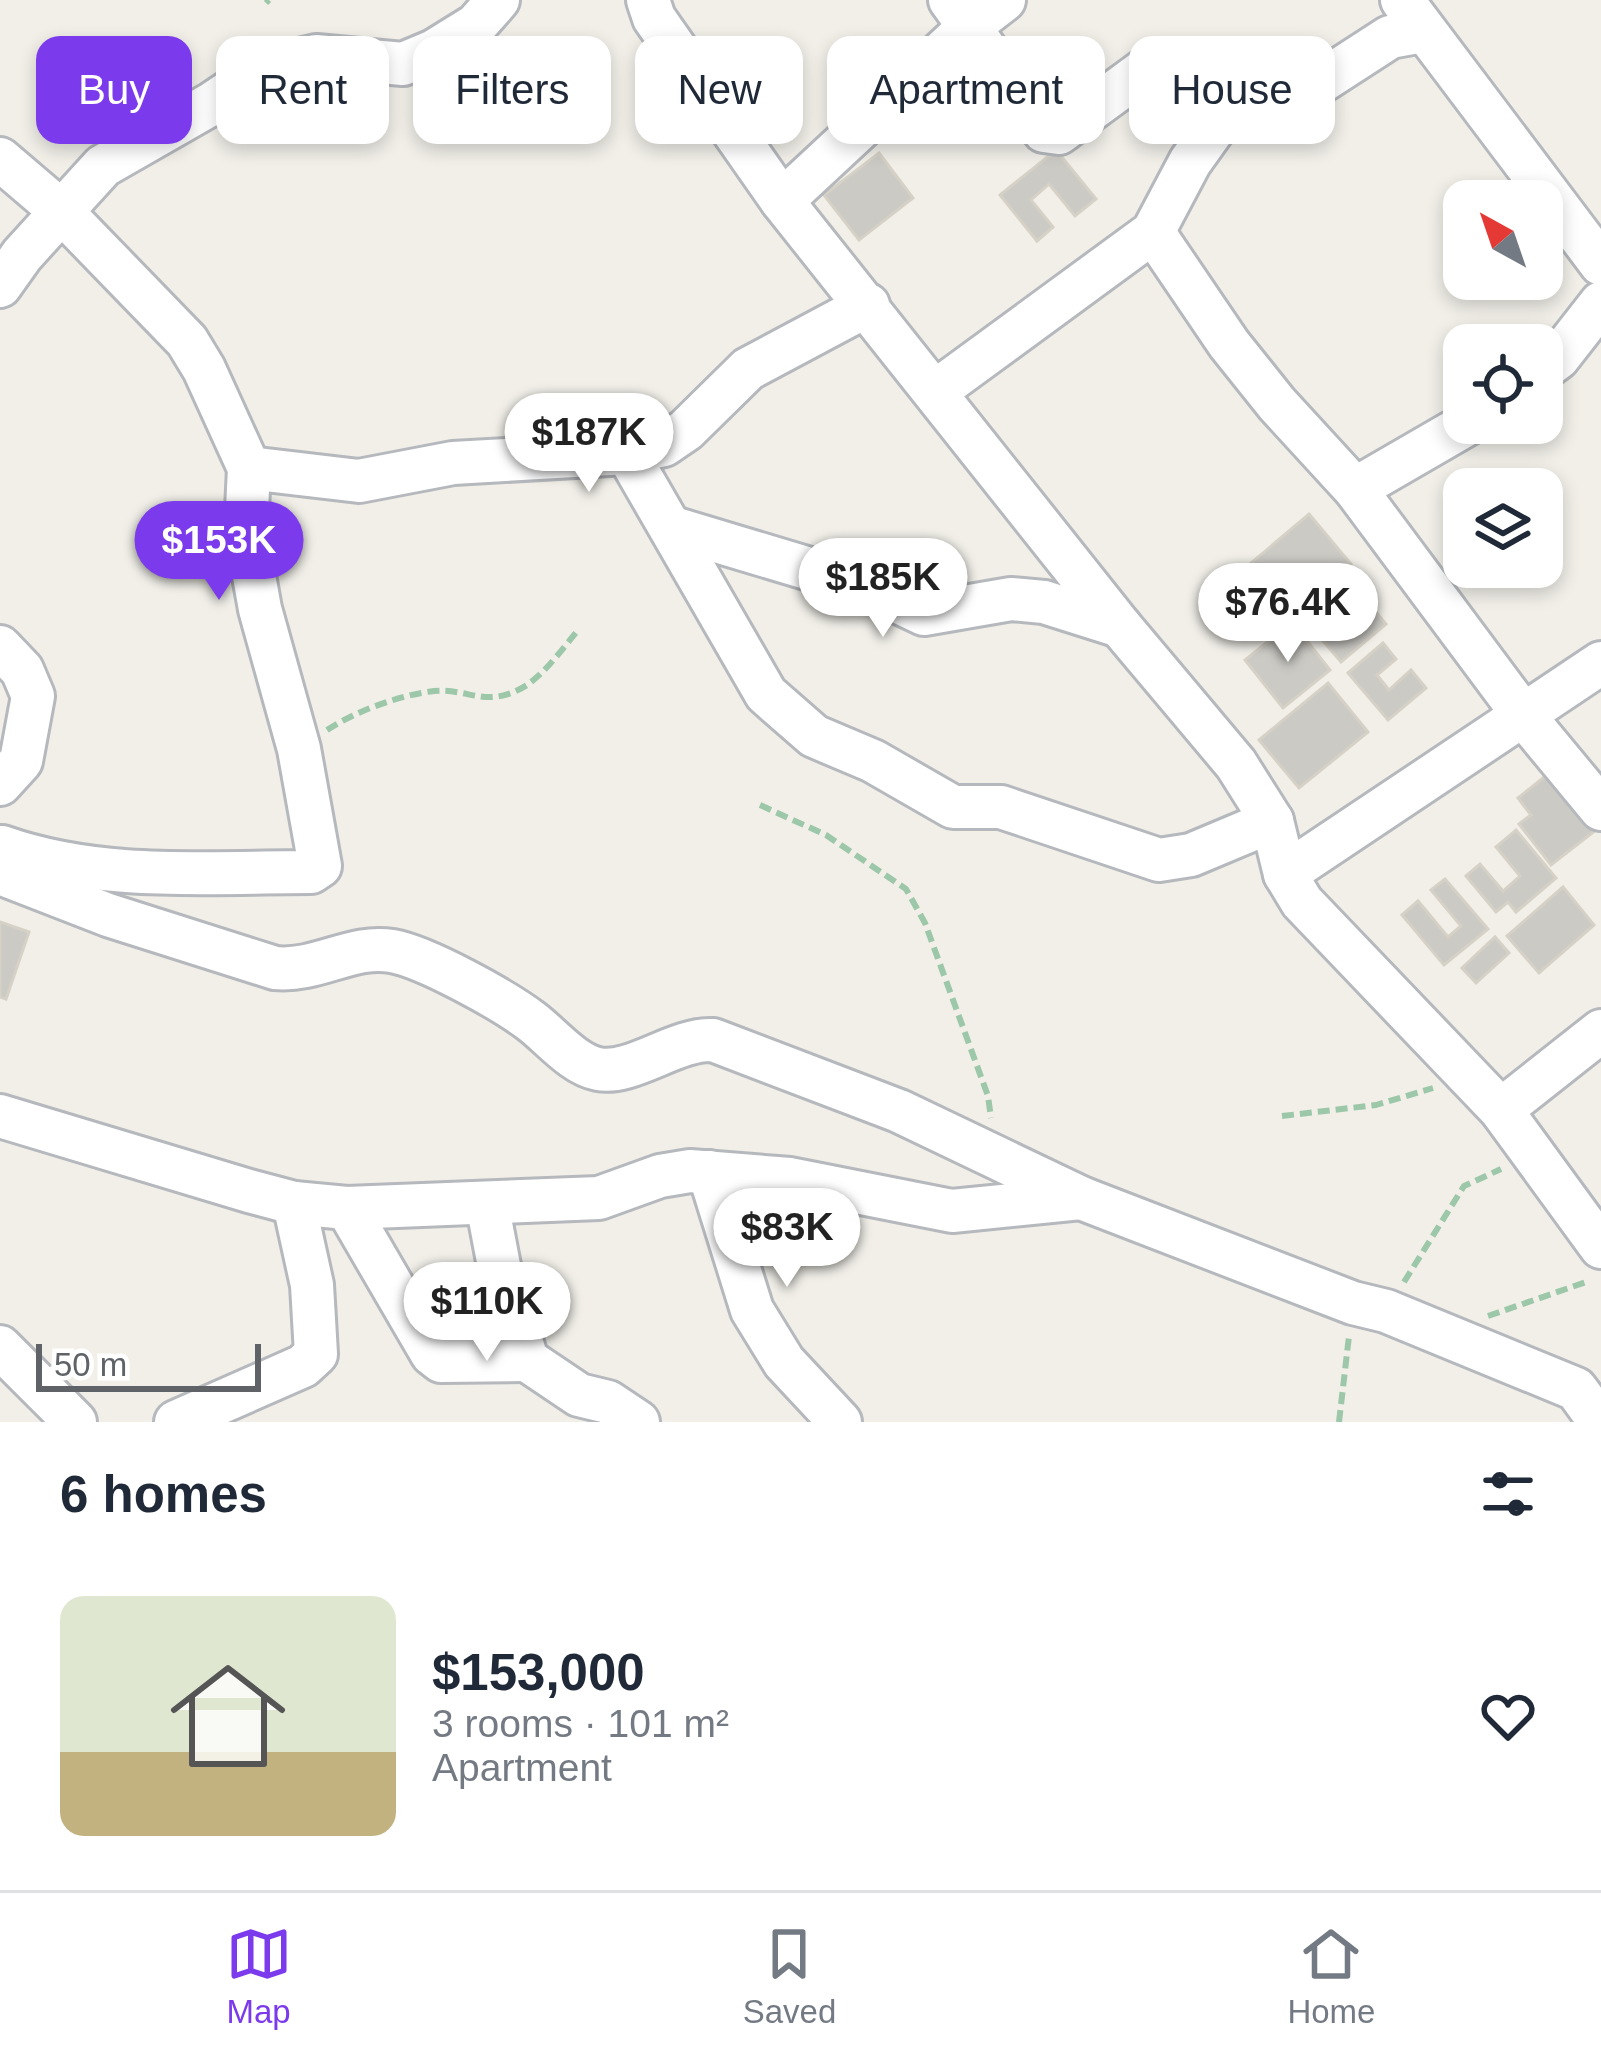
<!DOCTYPE html>
<html lang="en">
<head>
<meta charset="utf-8">
<style>
  body { margin:0; font-family:Helvetica,sans-serif; background:#f2f2f3; color:#1f2937; height:100vh; display:flex; flex-direction:column; font-size:45px; white-space:nowrap }
  * { box-sizing:border-box; margin:0 }
  p { font-size:39px; color:#747a83 }
  .icon { flex:none; width:66px; height:66px; fill:none; stroke:currentColor; stroke-width:2; stroke-linecap:round; stroke-linejoin:round }
  .map { position:relative; height:1422px; overflow:hidden }
  .side { display:flex; flex-direction:column; background:#fff; flex:1 }
  .side>* { flex:none }
  .hud { position:absolute; left:36px; top:36px; width:1530px; height:108px; display:flex; gap:24px }
  .needle { width:78px; rotate:320deg }
  .tools { position:absolute; left:1443px; top:180px; display:grid; gap:24px }
  .tools a { display:grid; place-items:center; width:120px; height:120px; border-radius:24px; background:#fff; box-shadow:0 6px 18px #0003; font-size:60px }
  .scale { position:absolute; left:36px; bottom:30px; width:225px; box-sizing:border-box; padding-left:12px; border:6px solid #5f6368; border-top:0; font-size:33px; line-height:42px; white-space:nowrap; color:#5f6368; -webkit-text-stroke:9px #fff; paint-order:stroke }
  .price { position:absolute; translate:-50% -102px; padding:0 27px; border-radius:42px; background:#fff; color:#222; font-size:39px; line-height:78px; filter:drop-shadow(0 3px 6px #0008) }
  .price::after { content:''; position:absolute; left:50%; top:72px; width:36px; height:27px; margin-left:-18px; background:inherit; clip-path:polygon(0 0,100% 0,50% 100%) }
  .price.current { background:#7c3aed; color:#fff }
  ul { padding:0; list-style:none }
  li { display:flex; align-items:center; gap:36px; height:300px; padding:0 60px }
  li span { display:grid; place-items:center; flex:none; width:336px; height:240px; border-radius:24px; color:#555 }
  li>.icon { margin-inline-start:auto }
  span .icon { width:144px; height:144px; fill:#fffc; stroke-width:1 }
  li b { font-size:51px }
  h2 { display:flex; justify-content:space-between; align-items:center; height:144px; padding:0 60px; font-size:51px }
  .chip { padding:0 42px; border-radius:24px; background:#fff; box-shadow:0 6px 18px #0003; font-size:42px; line-height:108px }
  .chip.current { background:#7c3aed; color:#fff }
  .dock { display:flex; justify-content:space-around; align-items:center; height:168px; border-top:3px solid #e0e1e3; background:#fff; font-size:33px; color:#747a83 }
  .dock a { display:grid; justify-items:center; gap:6px }
  .dock .current { color:#7c3aed }
  .map>svg:first-child { display:block }
  .building { fill:#cccac5; stroke:#d6d1c6; stroke-width:3 }
  .lines { fill:none; stroke-linecap:round; stroke-linejoin:round }
  .minor-casing { stroke:#b5b8bc; stroke-width:48 }
  .path { stroke:#9cc7a9; stroke-width:6; stroke-dasharray:12 6; stroke-linecap:butt }
  .minor { stroke:#fff; stroke-width:42 }
</style>
</head>
<body>
<div class="map">
<svg width="1601" height="1422" viewBox="0 0 1601 1422">
  <rect width="100%" height="100%" fill="#f1efe8"/>
  <!-- building -->
  <g class="building">
    <path d="M1056,150L1096,199L1075,216L1049,184L1031,200L1053,227L1037,241L1000,195Z"/>
    <path d="M879,153L913,198L859,240L824,195Z"/>
    <path d="M1309,514L1351,564L1291,613L1250,564Z"/>
    <path d="M1350,581L1386,624L1341,662L1305,620Z"/>
    <path d="M1292,622L1330,670L1283,708L1245,660Z"/>
    <path d="M1383,643L1396,659L1377,675L1389,690L1411,670L1426,688L1388,720L1348,673Z"/>
    <path d="M1328,683L1368,732L1299,788L1259,740Z"/>
    <path d="M1558,766L1601,826L1551,865L1519,824L1531,815L1518,798Z"/>
    <path d="M1516,830L1556,878L1516,912L1508,902L1496,912L1466,876L1480,864L1503,891L1520,876L1496,847Z"/>
    <path d="M1445,879L1488,929L1444,965L1402,915L1418,901L1448,937L1461,926L1431,890Z"/>
    <path d="M1563,887L1594,925L1539,973L1507,936Z"/>
    <path d="M0,922L29,932L6,999L0,997Z"/>
    <path d="M1495,937L1509,953L1476,983L1462,968Z"/>
  </g>
  <g class="lines">
    <defs>
      <g id="minor">
        <path d="M648,0L654,18L782,201L1120,626L1236,764L1272,821L1285,874L1302,902L1501,1110L1601,1247"/>
        <path d="M950,0L1044,131L1059,133L1153,64C1185,64 1205,95 1220,120"/>
        <path d="M1402,0L1601,264"/>
        <path d="M0,159L62,212L187,341L204,369L249,468L246,531L260,609L299,749L320,866L311,872C208,872 101,882 2,847"/>
        <path d="M782,201L969,27L1004,0"/>
        <path d="M1153,232L1229,344L1277,404L1355,489L1524,716L1601,809"/>
        <path d="M0,286L22,255L103,166L213,103L265,68L316,56L403,64L434,51L476,25L498,0"/>
        <path d="M1542,370L1558,358L1601,303"/>
        <path d="M936,391L1153,232L1190,162L1220,120L1322,81L1390,37L1423,31"/>
        <path d="M627,453L766,694L814,736L873,761L953,807H1001L1159,860L1191,855L1272,821"/>
        <path d="M249,468L359,481L453,463L627,453L664,445L686,430L748,369L868,305"/>
        <path d="M1355,489L1469,423"/>
        <path d="M673,528L863,585L924,614L1011,599L1044,602L1120,626"/>
        <path d="M0,647L22,670L33,696L21,761L0,784"/>
        <path d="M0,873L108,915L275,968C318,972 352,944 392,951C426,957 503,1000 531,1021C551,1036 573,1064 598,1069C631,1076 676,1038 713,1040L899,1111L1081,1198L1353,1303L1386,1311L1576,1389L1600,1422"/>
        <path d="M1285,874L1601,663"/>
        <path d="M1501,1110L1601,1031"/>
        <path d="M0,1116L249,1191L294,1203L347,1208L599,1198L660,1176L690,1171L790,1179L952,1211L1081,1198"/>
        <path d="M709,1172L752,1310L784,1362L840,1422"/>
        <path d="M487,1203L499,1266L527,1360L579,1395L608,1402L638,1422"/>
        <path d="M347,1208L432,1354L441,1361L527,1360"/>
        <path d="M0,1347L75,1422"/>
        <path d="M176,1422L303,1366L316,1354L312,1285L294,1203"/>
      </g>
    </defs>
    <!-- minor casing -->
    <use href="#minor" class="minor-casing"/>
    <!-- path -->
    <g class="path">
      <path d="M266,3L269,0"/>
      <path d="M327,730C356,711 400,695 434,691C470,688 487,710 527,685C547,671 563,648 579,629"/>
      <path d="M760,805L826,835L906,889L925,923L988,1096L991,1118"/>
      <path d="M1282,1116L1376,1105L1433,1088"/>
      <path d="M1404,1282L1464,1186L1501,1169"/>
      <path d="M1488,1316L1589,1281"/>
      <path d="M1339,1422L1349,1336"/>
    </g>
    <!-- minor -->
    <use href="#minor" class="minor"/>
  </g>
</svg>
<div class="tools">
<a><svg class="needle" viewBox="-14 -14 28 28"><path d="M0-13l5 13h-10z" fill="#e53935"/><path d="M0 13l5-13h-10z" fill="#747a83"/></svg></a>
<a><svg class="icon" aria-label="locate" viewBox="0 0 24 24"><circle cx="12" cy="12" r="6"/><path d="M12 2v4M12 18v4M2 12h4M18 12h4"/></svg></a>
<a><svg class="icon" aria-label="layers" viewBox="0 0 24 24"><path d="M12 4l9 5-9 5-9-5zM3 14l9 5 9-5"/></svg></a>
</div>
<div class="scale">50 m</div>
<b class="price" style="left:589px;top:495px">$187K</b>
<b class="price current" style="left:219px;top:603px">$153K</b>
<b class="price" style="left:883px;top:640px">$185K</b>
<b class="price" style="left:1288px;top:665px">$76.4K</b>
<b class="price" style="left:787px;top:1290px">$83K</b>
<b class="price" style="left:487px;top:1364px">$110K</b>
<div class="hud">
<a class="chip current">Buy</a>
<a class="chip">Rent</a>
<a class="chip">Filters</a>
<a class="chip">New</a>
<a class="chip">Apartment</a>
<a class="chip">House</a>
</div>
</div>
<section class="side">
<h2>6 homes<svg class="icon" aria-label="filters" viewBox="0 0 24 24"><path d="M4 7h16M4 17h16"/><circle cx="9" cy="7" r="2"/><circle cx="15" cy="17" r="2"/></svg></h2>
<ul>
<li><span style="background:linear-gradient(#dfe7d0 65%,#c2b280 0)"><svg class="icon" aria-label="home" viewBox="0 0 24 24"><path d="M3 11l9-7 9 7M6 9v11h12V9"/></svg></span><div><b>$153,000</b><p>3 rooms · 101 m²</p><p>Apartment</p></div><svg class="icon" aria-label="heart" viewBox="0 0 24 24"><path d="M12 20l-8-8c-3-5 5-10 8-4 3-6 11-1 8 4z"/></svg></li>
</ul>
</section>
<nav class="dock">
<a class="current"><svg class="icon" aria-label="map" viewBox="0 0 24 24"><path d="M3 6l6-2 6 2 6-2v14l-6 2-6-2-6 2zM9 4v14M15 6v14"/></svg>Map</a>
<a><svg class="icon" aria-label="saved" viewBox="0 0 24 24"><path d="M7 4h10v16l-5-4-5 4z"/></svg>Saved</a>
<a><svg class="icon" aria-label="home" viewBox="0 0 24 24"><path d="M3 11l9-7 9 7M6 9v11h12V9"/></svg>Home</a>
</nav>
</body>
</html>
